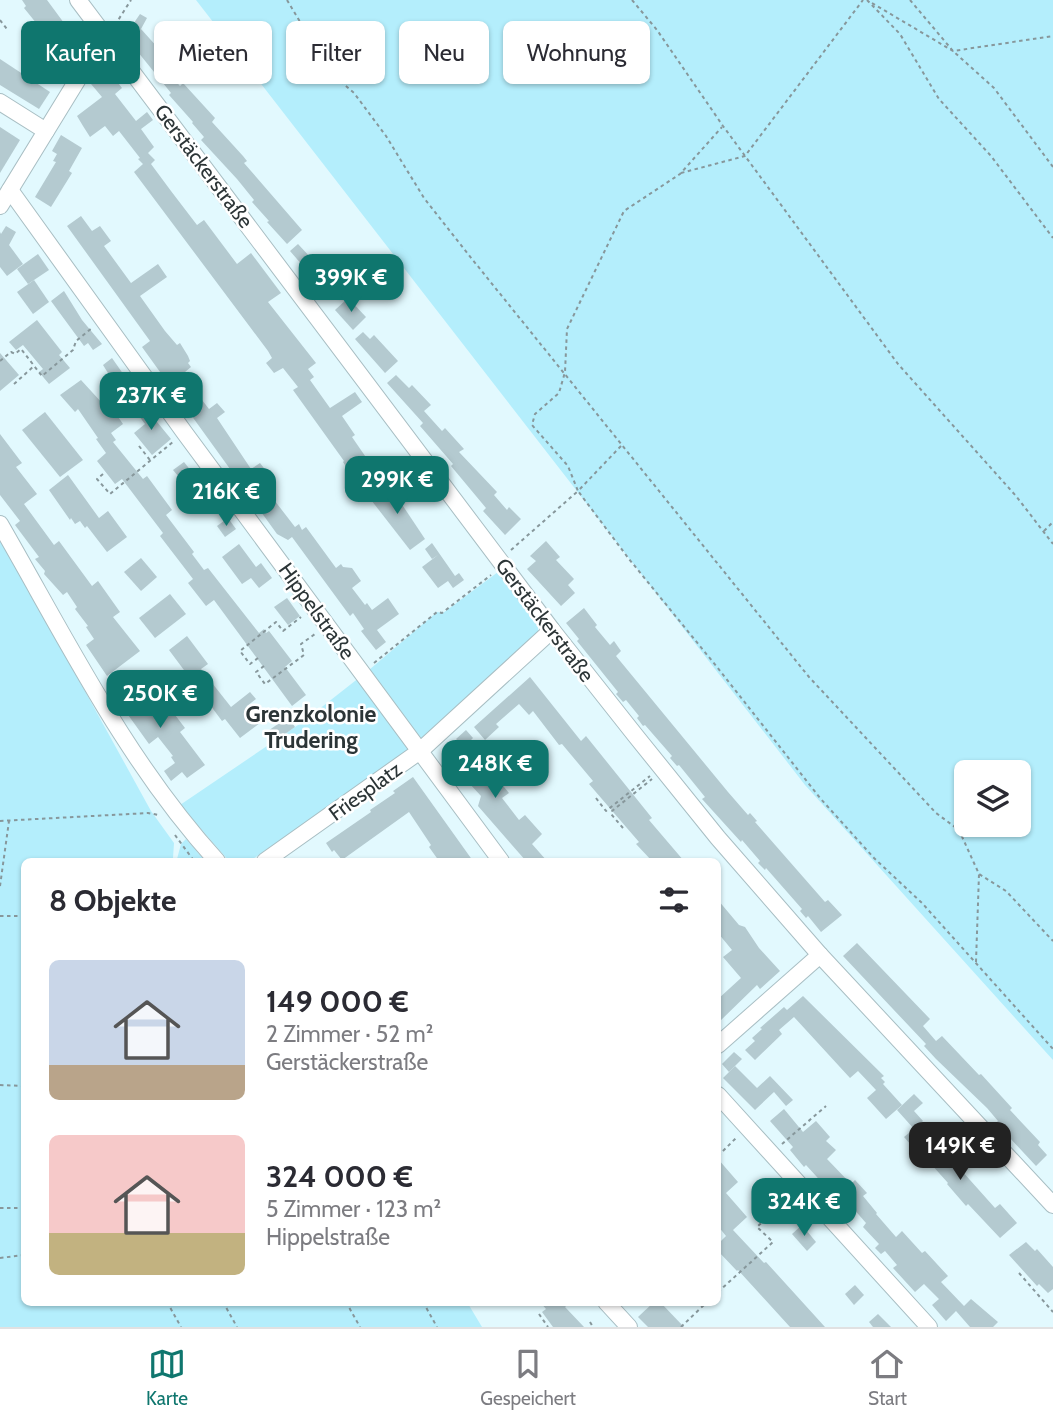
<!DOCTYPE html>
<html lang="de">
<head>
<meta charset="utf-8">
<style>
  body { margin:0; font-family:Cabin,sans-serif; background:#f7f7f7; color:#2b2b33; height:100vh; display:flex; flex-direction:column; font-size:26px; white-space:nowrap }
  * { box-sizing:border-box; margin:0 }
  p { font-size:23px; color:#7c7c81 }
  .icon { flex:none; width:38px; height:38px; fill:none; stroke:currentColor; stroke-width:2; stroke-linecap:round; stroke-linejoin:round }
  .map { position:relative; flex:1; overflow:hidden }
  .panel { position:absolute; left:21px; top:858px; width:700px; height:448px; display:flex; flex-direction:column; background:#fff; border-radius:10px; box-shadow:0 2px 5px #0004 }
  .panel>* { flex:none }
  .hud { position:absolute; left:21px; top:21px; width:700px; height:63px; display:flex; gap:14px }
  .tools { position:absolute; left:954px; top:760px; display:grid; gap:14px }
  .tools a { display:grid; place-items:center; width:77px; height:77px; border-radius:10px; background:#fff; box-shadow:0 2px 5px #0004; font-size:35px }
  .price { position:absolute; translate:-50% -60px; padding:0 16px; border-radius:14px; background:#0f766e; color:#fff; font-size:23px; line-height:46px; filter:drop-shadow(0 2px 4px #0008) }
  .price::after { content:''; position:absolute; left:50%; top:42px; width:21px; height:16px; margin-left:-10px; background:inherit; clip-path:polygon(0 0,100% 0,50% 100%) }
  .price.on { background:#222; color:#fff }
  ul { padding:0; list-style:none }
  li { display:flex; align-items:center; gap:21px; height:175px; padding:0 28px }
  li span { display:grid; place-items:center; flex:none; width:196px; height:140px; border-radius:10px; color:#555 }
  li>.icon { margin-inline-start:auto }
  span .icon { width:84px; height:84px; fill:#fffc; stroke-width:1 }
  li b { font-size:30px }
  h2 { display:flex; justify-content:space-between; align-items:center; height:84px; padding:0 28px; font-size:30px }
  .pill { padding:0 24px; border-radius:10px; background:#fff; box-shadow:0 2px 5px #0004; font-size:24px; line-height:63px }
  .pill.on { background:#0f766e; color:#fff }
  .tabs { display:flex; justify-content:space-around; align-items:center; height:98px; border-top:2px solid #e1e1e2; background:#fff; font-size:19px; color:#7c7c81 }
  .tabs a { display:grid; justify-items:center; gap:4px }
  .tabs .on { color:#0f766e }
  .map>svg:first-child { display:block }
  .green { fill:#b4eefc; fill-rule:evenodd }
  .building { fill:#b4cad0 }
  .lines { fill:none; stroke-linecap:round; stroke-linejoin:round }
  .minor-casing { stroke:#a8bec3; stroke-width:18 }
  .path { stroke:#87979b; stroke-width:2; stroke-dasharray:3.5 3.5; stroke-linecap:butt }
  .minor { stroke:#fff; stroke-width:16 }
  .labels { text-anchor:middle; dominant-baseline:central; stroke-width:5; stroke-linejoin:round; paint-order:stroke }
  .street-label { font-size:21px; fill:#2c3537; stroke:#fff }
  .neighbourhood-label { font-size:23px; font-weight:bold; fill:#2c3537; stroke:#fff }
</style>
</head>
<body>
<div class="map">
<svg width="1053" height="1327" viewBox="0 0 1053 1327">
  <rect width="100%" height="100%" fill="#e2f9fe"/>
  <!-- green -->
  <g class="green">
    <path d="M196,0H1053V1060L805,785ZM966,772H1018V824H966Z"/>
    <path d="M0,537L151,811L174,843L173,858L176,861H24V1302H467L482,1327H0Z"/>
    <path d="M498,572L538,623V634L405,753L250,861H229L180,805L304,721L369,670L437,612L443,613Z"/>
    <path d="M186,839L205,861H179L177,859L181,844Z"/>
  </g>
  <!-- building -->
  <g class="building">
    <path d="M22,0H47L78,42L63,53L44,27L41,29L24,8L26,6Z"/>
    <path d="M140,14L147,18L141,29L168,59L163,63L170,70L167,72L180,86L183,83L215,118L212,122L243,156L247,161L244,163L302,230L287,244L267,222L269,221L252,202L254,200L237,179L201,140L204,137L192,123L193,122L169,95L171,93L125,36Z"/>
    <path d="M57,52L70,61L62,73L49,64Z"/>
    <path d="M0,59L50,92L39,109L0,85Z"/>
    <path d="M108,70L122,88L115,94L136,121L147,112L153,120L141,129L154,147L148,153L155,160L151,164L171,191L197,225L204,220L237,264L251,253L281,293L268,302L316,363L308,369L314,377L310,380L330,408L355,392L362,402L342,416L355,435L352,437L374,469L356,482L343,462L344,461L293,390L298,387L283,368L274,373L266,363L272,358L268,351L134,172L143,164L138,159L140,158L119,131L113,136L105,126L90,137L83,126L77,116L102,97L91,84Z"/>
    <path d="M0,127L20,140L0,173Z"/>
    <path d="M61,135L82,148L69,171L72,173L51,207L35,197L56,162L53,161L57,154L52,151Z"/>
    <path d="M81,216L92,231L100,226L111,241L104,246L131,283L158,264L167,277L140,296L165,331L177,345L180,343L188,356L190,361L188,363L191,367L185,372L195,385L192,387L209,409L217,403L225,412L217,418L251,469L260,463L270,476L261,483L295,527L299,524L302,530L306,527L336,568L341,564L343,567L352,568L361,581L352,588L365,605L367,603L372,610L388,598L399,614L377,630L386,642L376,650L361,631L364,629L353,613L350,616L292,537L288,540L277,534L142,347L150,341L67,226Z"/>
    <path d="M6,226L16,232L9,245L23,264L7,276L0,267V232L1,234Z"/>
    <path d="M298,244L311,258L315,255L338,281L324,294L310,279L301,267L303,266L290,251Z"/>
    <path d="M38,254L49,270L28,284L17,269Z"/>
    <path d="M34,280L49,302L33,314L17,292Z"/>
    <path d="M64,291L82,320L102,344L93,350L88,343L84,346L51,301Z"/>
    <path d="M348,298L366,317L353,330L335,310Z"/>
    <path d="M37,320L62,352L59,355L70,368L49,384L39,372L43,369L23,345L16,350L9,342Z"/>
    <path d="M363,332L370,339L374,335L398,361L385,373L355,339Z"/>
    <path d="M0,353L19,375L0,391Z"/>
    <path d="M112,358L126,378L130,376L135,384L121,394L103,365Z"/>
    <path d="M396,375L409,388L412,385L431,405L424,411L442,431L445,428L464,449L459,452L497,492L494,495L507,510L509,507L521,519L505,535L483,511L486,508L451,466L453,464L420,426L423,423L387,383Z"/>
    <path d="M81,380L103,404L107,401L123,424L111,433L116,440L113,442L143,479L147,476L172,510L166,515L194,552L192,554L204,570L208,568L259,633L264,629L266,633L269,631L292,661L285,667L306,695L292,706L214,600L206,606L188,583L193,579L160,536L163,533L122,479L115,484L97,461L106,453L96,439L98,438L78,409L75,412L60,395Z"/>
    <path d="M144,406L171,439L152,455L134,433L145,424L136,412Z"/>
    <path d="M45,412L83,460L60,477L22,430Z"/>
    <path d="M0,434L22,463L16,467L37,494L24,504L54,545L59,541L92,586L98,581L120,612L113,617L140,651L107,676L86,645L94,639L86,627L88,626L75,609L77,607L67,592L63,595L44,574L45,571L35,559L39,557L15,525L20,521L0,495Z"/>
    <path d="M184,462L215,501L205,508L173,470Z"/>
    <path d="M68,475L99,518L108,511L127,537L107,552L87,526L85,528L80,521L75,524L71,518L70,520L49,490Z"/>
    <path d="M387,482L425,539L410,550L368,496Z"/>
    <path d="M228,518L236,529L225,537L217,526Z"/>
    <path d="M546,541L560,557L556,560L574,579L568,585L575,593L561,606L527,569L536,561L530,556Z"/>
    <path d="M432,543L455,576L459,573L464,580L453,588L448,581L438,588L422,567L438,555L432,559L425,549Z"/>
    <path d="M239,544L256,567L261,563L272,578L259,588L251,578L242,584L222,557Z"/>
    <path d="M141,558L157,577L141,591L124,572Z"/>
    <path d="M170,594L186,614L155,638L139,618Z"/>
    <path d="M287,598L300,616L288,625L274,607Z"/>
    <path d="M584,608L597,625L595,627L610,645L614,641L621,651L616,656L728,792L748,815L750,813L757,821L755,822L825,902L828,900L842,915L821,932L808,916L806,918L800,911L802,909L766,868L765,870L758,863L760,861L742,840L741,842L702,799L705,797L679,765L677,766L670,758L672,756L645,725L643,726L637,718L639,716L626,700L623,702L616,694L618,692L577,641L579,639L566,623Z"/>
    <path d="M187,636L208,664L201,669L231,707L250,692L256,699L247,706L260,723L240,738L225,719L222,721L169,650Z"/>
    <path d="M530,677L581,741L586,736L652,818L649,820L684,861H652L636,844L639,842L589,784L593,781L562,744L559,745L533,711L529,715L519,704L496,724L499,727L485,740L474,727Z"/>
    <path d="M131,680L163,718L172,711L185,728L180,732L205,765L187,778L182,772L171,781L164,771L175,763L171,757L173,756L158,737L149,744L113,694Z"/>
    <path d="M288,717L295,727L272,743L265,733Z"/>
    <path d="M466,730L473,738L464,747L461,744L489,775L502,763L510,771L499,781L509,793L502,798L519,820L525,815L542,834L532,844L547,861H526L478,806L481,796L443,755L458,741L456,739Z"/>
    <path d="M413,777L473,861H439L429,847L431,845L409,812L342,860L334,850L332,852L326,843L371,812L370,810L395,793L393,791Z"/>
    <path d="M718,900L739,925L745,927L759,948L780,971L760,989L757,985L718,1023V999L741,978L723,957L732,950L718,933Z"/>
    <path d="M857,943L930,1019L923,1026L936,1041L942,1036L979,1075L981,1074L1012,1108L1010,1110L1040,1142L1038,1145L1047,1155L1036,1166L996,1123L998,1121L987,1108L936,1059L924,1046L926,1044L843,956Z"/>
    <path d="M803,996L884,1076L881,1078L885,1082L883,1084L902,1105L886,1119L867,1098L876,1090L858,1071L850,1078L794,1017L779,1030L782,1034L755,1060L745,1050L755,1041L752,1038L762,1029L760,1028L784,1007L787,1010Z"/>
    <path d="M734,1052L742,1059L729,1072L722,1064Z"/>
    <path d="M735,1066L757,1088L770,1076L793,1100L786,1106L774,1092L755,1110L723,1078Z"/>
    <path d="M914,1094L923,1103L914,1111L923,1121L914,1129L897,1110Z"/>
    <path d="M784,1109L803,1132L816,1121L830,1137L826,1141L836,1150L827,1159L851,1184L855,1180L867,1193L863,1196L877,1213L876,1214L896,1237L902,1231L922,1253L925,1251L948,1276L941,1282L964,1306L971,1299L998,1322L993,1327H970L956,1311L946,1321L932,1305L939,1299L924,1284L915,1292L893,1268L897,1265L885,1251L881,1254L875,1248L879,1244L863,1227L866,1223L859,1215L851,1206L847,1210L806,1165L804,1167L790,1150L793,1147L770,1121Z"/>
    <path d="M920,1124L995,1208L1000,1204L1017,1223L1000,1238L968,1204L966,1206L947,1184L948,1183L931,1164L929,1165L904,1137Z"/>
    <path d="M718,1159L738,1182L726,1193L747,1217L733,1230L764,1263L766,1262L825,1327H790L738,1270L737,1271L718,1251V1244L726,1236L718,1226Z"/>
    <path d="M802,1225L816,1242L807,1251L792,1234Z"/>
    <path d="M1026,1242L1035,1251L1037,1249L1053,1267V1289L1048,1293L1039,1284L1037,1286L1009,1255Z"/>
    <path d="M855,1285L864,1295L854,1305L845,1294Z"/>
    <path d="M540,1302H570L565,1307L584,1327H553L542,1312L546,1309Z"/>
    <path d="M654,1302H660L684,1327H648L638,1317Z"/>
    <path d="M878,1314L891,1327H873L869,1322Z"/>
  </g>
  <g class="lines">
    <defs>
      <g id="minor">
        <path d="M78,0L552,630L635,735L718,838L820,955L1053,1205"/>
        <path d="M0,102L46,131"/>
        <path d="M10,190L184,432L501,861"/>
        <path d="M0,206L89,61L107,38"/>
        <path d="M0,524C67,640 126,761 217,861"/>
        <path d="M265,861L420,751L552,630"/>
        <path d="M718,1045L820,955"/>
        <path d="M718,1095L929,1327"/>
        <path d="M606,1302L629,1327"/>
      </g>
    </defs>
    <!-- minor casing -->
    <use href="#minor" class="minor-casing"/>
    <!-- path -->
    <g class="path">
      <path d="M287,0L330,72L354,93L386,136L424,198L472,259L809,677L936,813L959,830L979,874L1006,891L1053,941"/>
      <path d="M632,0L657,30L723,126L898,364L1016,496L1053,544"/>
      <path d="M867,0L900,34L939,99L991,156L1053,238"/>
      <path d="M910,0L953,51L994,88L1053,167"/>
      <path d="M872,3L953,51L1053,36"/>
      <path d="M0,20L7,29"/>
      <path d="M115,25L131,0"/>
      <path d="M681,173L745,156L863,0"/>
      <path d="M0,361L11,352L15,354L21,349L42,376L73,350L76,341L92,328"/>
      <path d="M14,384L34,366"/>
      <path d="M139,446L150,460"/>
      <path d="M621,446L578,491L568,466L532,425L535,414L559,393L565,372L567,329L624,211L680,174L722,127"/>
      <path d="M103,474L97,479L110,494L174,441"/>
      <path d="M1044,531L1053,522"/>
      <path d="M511,550L578,491L629,559L717,667L820,798L874,858L922,903L1053,1049"/>
      <path d="M258,658L250,664L240,651L276,622L283,631L301,617"/>
      <path d="M374,663L437,612L442,613L491,575"/>
      <path d="M264,666L256,672L265,684L304,655L301,644L315,634"/>
      <path d="M596,798L606,811L650,776"/>
      <path d="M0,821L148,813L159,815"/>
      <path d="M623,828L611,814L612,811L652,779"/>
      <path d="M175,835L194,861"/>
      <path d="M0,886L9,821"/>
      <path d="M0,916H24"/>
      <path d="M976,962L979,874"/>
      <path d="M0,1085L24,1086"/>
      <path d="M782,1144L826,1106"/>
      <path d="M718,1156L737,1137"/>
      <path d="M0,1208H24"/>
      <path d="M0,1258L24,1255"/>
      <path d="M1019,1273L1053,1312"/>
      <path d="M718,1280L720,1289"/>
      <path d="M718,1292L773,1242L757,1227L773,1212"/>
      <path d="M167,1302L181,1327"/>
      <path d="M223,1302L237,1327"/>
      <path d="M346,1302L360,1327"/>
      <path d="M423,1302L437,1327"/>
      <path d="M539,1314L548,1327"/>
      <path d="M590,1322L593,1327"/>
      <path d="M681,1327L707,1302"/>
    </g>
    <!-- minor -->
    <use href="#minor" class="minor"/>
  </g>
  <g class="labels">
    <!-- street labels -->
    <g class="street-label">
      <text transform="translate(204 166) rotate(53)">Gerstäckerstraße</text>
      <text transform="translate(317 611) rotate(54)">Hippelstraße</text>
      <text transform="translate(545 620) rotate(53)">Gerstäckerstraße</text>
      <text transform="translate(365 791) rotate(-36)">Friesplatz</text>
    </g>
    <!-- neighbourhood labels -->
    <g class="neighbourhood-label">
      <text x="311" y="714">Grenzkolonie<tspan x="311" dy="26">Trudering</tspan></text>
    </g>
  </g>
</svg>
<div class="tools">
<a><svg class="icon" aria-label="layers" viewBox="0 0 24 24"><path d="M12 4l9 5-9 5-9-5zM3 14l9 5 9-5"/></svg></a>
</div>
<b class="price" style="left:351px;top:314px">399K €</b>
<b class="price" style="left:151px;top:432px">237K €</b>
<b class="price" style="left:397px;top:516px">299K €</b>
<b class="price" style="left:226px;top:528px">216K €</b>
<b class="price" style="left:160px;top:730px">250K €</b>
<b class="price" style="left:495px;top:800px">248K €</b>
<b class="price on" style="left:960px;top:1182px">149K €</b>
<b class="price" style="left:804px;top:1238px">324K €</b>
<div class="hud">
<a class="pill on">Kaufen</a>
<a class="pill">Mieten</a>
<a class="pill">Filter</a>
<a class="pill">Neu</a>
<a class="pill">Wohnung</a>
</div>
<section class="panel">
<h2>8 Objekte<svg class="icon" aria-label="filters" viewBox="0 0 24 24"><path d="M4 7h16M4 17h16"/><circle cx="9" cy="7" r="2"/><circle cx="15" cy="17" r="2"/></svg></h2>
<ul>
<li><span style="background:linear-gradient(#c9d6e8 75%,#b9a48a 0)"><svg class="icon" aria-label="home" viewBox="0 0 24 24"><path d="M3 11l9-7 9 7M6 9v11h12V9"/></svg></span><div><b>149 000 €</b><p>2 Zimmer · 52 m²</p><p>Gerstäckerstraße</p></div></li>
<li><span style="background:linear-gradient(#f6c9c9 70%,#c2b280 0)"><svg class="icon" aria-label="home" viewBox="0 0 24 24"><path d="M3 11l9-7 9 7M6 9v11h12V9"/></svg></span><div><b>324 000 €</b><p>5 Zimmer · 123 m²</p><p>Hippelstraße</p></div></li>
</ul>
</section>
</div>
<nav class="tabs">
<a class="on"><svg class="icon" aria-label="map" viewBox="0 0 24 24"><path d="M3 6l6-2 6 2 6-2v14l-6 2-6-2-6 2zM9 4v14M15 6v14"/></svg>Karte</a>
<a><svg class="icon" aria-label="saved" viewBox="0 0 24 24"><path d="M7 4h10v16l-5-4-5 4z"/></svg>Gespeichert</a>
<a><svg class="icon" aria-label="home" viewBox="0 0 24 24"><path d="M3 11l9-7 9 7M6 9v11h12V9"/></svg>Start</a>
</nav>
</body>
</html>
